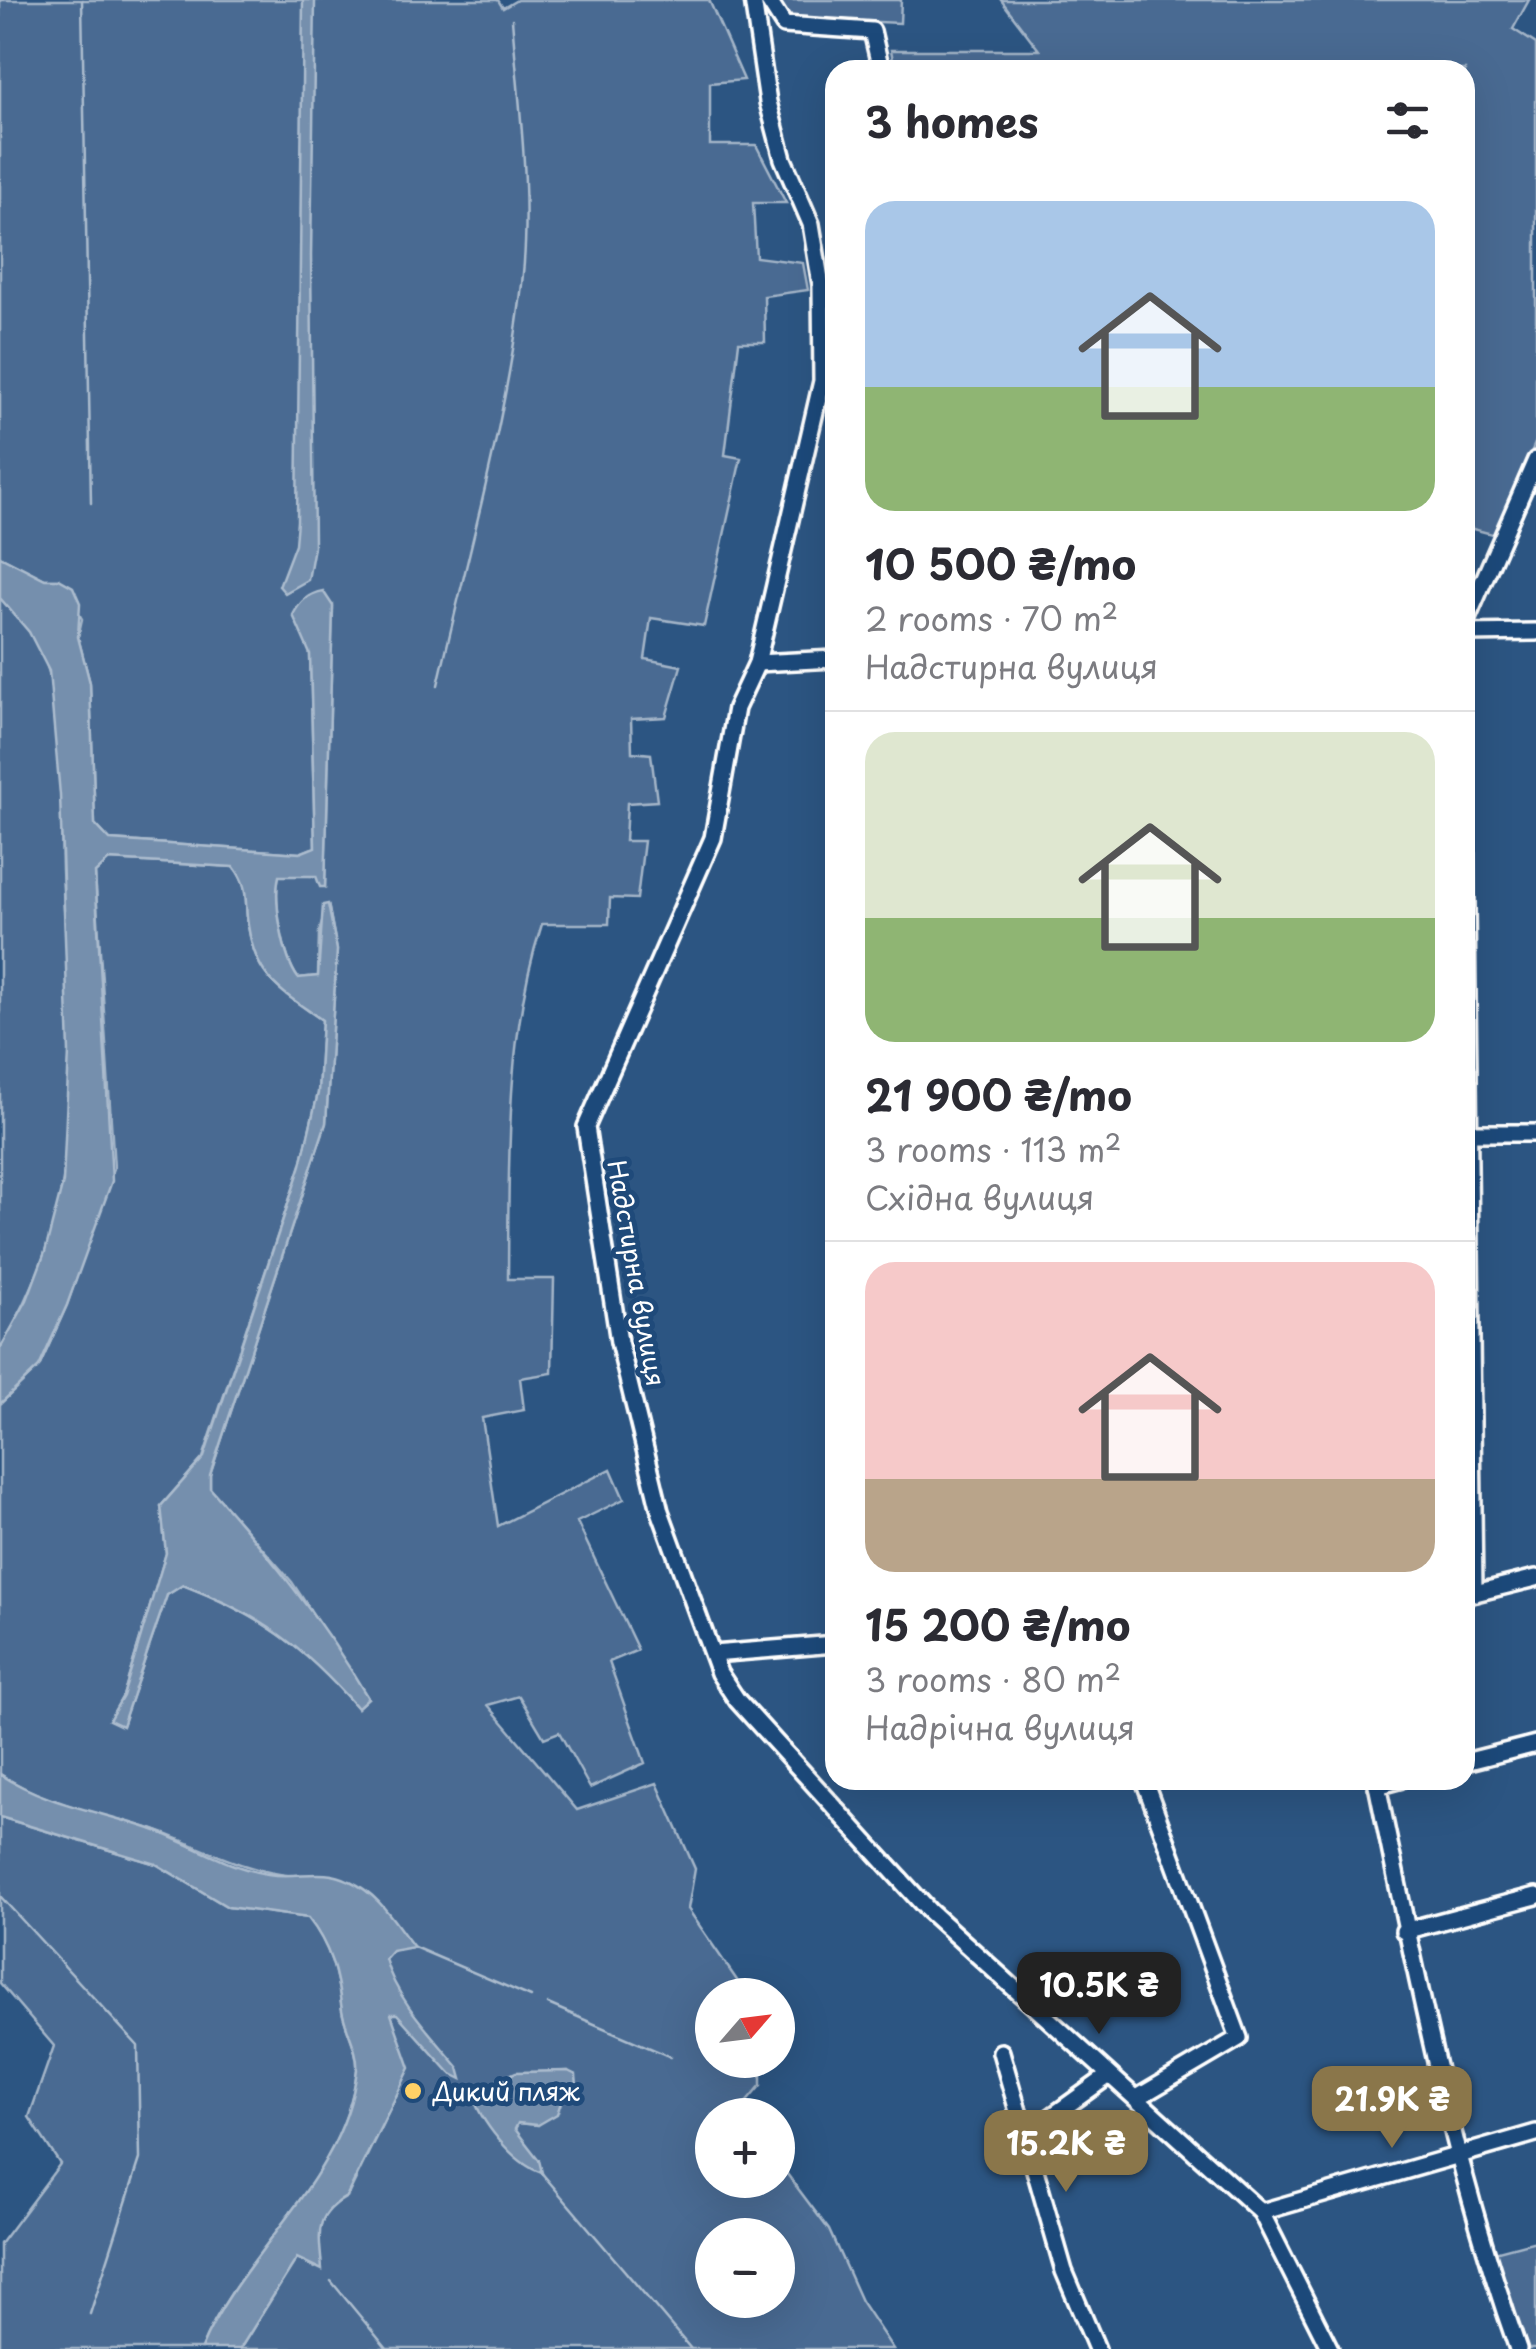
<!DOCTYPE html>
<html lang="en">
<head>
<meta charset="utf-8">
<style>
  body { margin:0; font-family:"Playpen Sans",sans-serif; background:#f7f7f7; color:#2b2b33; height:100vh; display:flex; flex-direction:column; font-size:38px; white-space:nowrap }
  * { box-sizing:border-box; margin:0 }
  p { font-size:32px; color:#7c7c81 }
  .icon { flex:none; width:55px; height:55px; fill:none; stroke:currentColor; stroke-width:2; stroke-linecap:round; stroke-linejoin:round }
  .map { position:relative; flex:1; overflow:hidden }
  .side { position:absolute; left:825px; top:60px; width:650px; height:1730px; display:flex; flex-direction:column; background:#fff; border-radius:30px; box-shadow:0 10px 40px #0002 }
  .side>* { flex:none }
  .needle { width:65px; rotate:62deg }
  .fabs { position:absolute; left:695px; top:1978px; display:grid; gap:20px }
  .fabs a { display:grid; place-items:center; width:100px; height:100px; border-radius:50%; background:#fff; box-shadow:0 10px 40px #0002; font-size:50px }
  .price { position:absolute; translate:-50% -85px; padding:0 22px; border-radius:20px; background:#8a764a; color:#fff; font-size:32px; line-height:65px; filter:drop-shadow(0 2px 5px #0008) }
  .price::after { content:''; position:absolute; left:50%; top:60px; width:30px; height:22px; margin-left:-15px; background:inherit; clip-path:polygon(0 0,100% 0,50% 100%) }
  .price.on { background:#222; color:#fff }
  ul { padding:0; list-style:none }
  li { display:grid; align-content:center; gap:20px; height:530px; padding:0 40px }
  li+li { border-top:2px solid #e1e1e2 }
  li span { display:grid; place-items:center; height:310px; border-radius:30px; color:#555 }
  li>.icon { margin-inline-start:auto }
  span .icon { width:180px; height:180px; fill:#fffc; stroke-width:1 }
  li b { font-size:42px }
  h2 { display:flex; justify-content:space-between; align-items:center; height:120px; padding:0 40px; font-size:42px }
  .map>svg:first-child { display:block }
  .green { fill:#486b92; stroke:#a4b5c8; stroke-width:2.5; fill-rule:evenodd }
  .water { fill:#748fad; stroke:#acbcce; stroke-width:2.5 }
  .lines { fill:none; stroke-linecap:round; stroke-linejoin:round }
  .stream { stroke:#acbcce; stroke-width:2.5 }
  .minor-casing { stroke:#fff; stroke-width:22 }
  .minor { stroke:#1f4a7a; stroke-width:15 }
  .poi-dot { fill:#ffd166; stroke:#1f4a7a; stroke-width:4 }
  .labels { text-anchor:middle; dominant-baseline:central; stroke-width:10; stroke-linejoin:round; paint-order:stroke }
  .street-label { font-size:25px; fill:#fff; stroke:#1f4a7a }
  .poi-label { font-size:25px; fill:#fff; stroke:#1f4a7a; text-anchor:start }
</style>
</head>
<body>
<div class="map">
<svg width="1536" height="2349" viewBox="0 0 1536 2349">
  <rect width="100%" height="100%" fill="#2c5582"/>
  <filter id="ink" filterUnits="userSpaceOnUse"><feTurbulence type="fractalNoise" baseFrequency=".01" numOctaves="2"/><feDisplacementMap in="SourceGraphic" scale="20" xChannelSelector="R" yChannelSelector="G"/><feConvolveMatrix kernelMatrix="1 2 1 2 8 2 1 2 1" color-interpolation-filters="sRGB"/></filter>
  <g filter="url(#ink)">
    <!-- green -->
    <g class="green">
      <path d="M0,0H498L503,8L517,0H709L744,80L710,83V145H756L786,203H753L756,257L803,263L808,290L764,296L765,342H739L725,455L741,458L704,626L651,618L645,659L681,666L666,717L631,719L632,752L651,754L657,801L627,803L625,841H644L637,899L610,898L609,924H542C505,1037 509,1161 508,1279H554L552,1373L520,1378L524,1410L482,1418L498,1526L611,1469L624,1499L577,1522L638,1650L609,1662L645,1763L590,1788L559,1732L544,1738L519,1696L488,1705L577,1810L657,1783L695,1869L688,1909L747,1995H712V2060H761V2085L739,2111L742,2115H712V2180H778V2162L829,2230L861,2301L893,2349H240L297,2258L314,2268L321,2260C313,2231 320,2212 347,2197L409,2069L294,1876C244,1872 201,1846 154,1830C102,1813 46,1805 0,1774V1404L39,1367L67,1305L114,1168L95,873L108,860L234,867C248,886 245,896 247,918C254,977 277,989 322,1020L318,1093L301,1165L203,1458L161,1506L166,1553L123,1696L110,1720L122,1725L167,1595L183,1585C260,1615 304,1646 357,1708L368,1698L292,1582L210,1488V1475L326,1123L337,950L328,904L319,932L318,976L298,978C283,957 273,900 279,875L317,876L325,886L333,606L303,631L310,654L315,847L300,853L110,840L95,824L90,683L78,637L82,619L59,579H45L0,556ZM568,2071L572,2091L564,2093L538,2125L518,2123L515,2129L538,2072ZM712,2235H778V2300H712Z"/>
      <path d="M777,0H901L900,23L788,18Z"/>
      <path d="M1001,0H1529L1513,29L1536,44V441L1496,535L1465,527V70H895L891,50H1039Z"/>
      <path d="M0,598C21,615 42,647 49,673C64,735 60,806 62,869C66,971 80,1079 63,1180C54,1239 31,1297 0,1349Z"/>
      <path d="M0,1817L156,1864L228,1907L309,1918C331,1948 337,1974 342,2010C345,2029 359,2051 357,2070C345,2180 242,2250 201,2349H0V2244L60,2164L29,2117L54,2046L0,1983Z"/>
      <path d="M1536,2241V2349H1528L1494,2252Z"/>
    </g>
    <!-- water -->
    <g class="water">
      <path d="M303,0H315L311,256L314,547L308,580L285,593L279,586L295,544L297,521Z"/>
      <path d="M0,556L45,579H59L73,587L80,603L78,637L90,683L95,824L110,840L300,853L315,847L310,654L293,615C300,601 308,594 323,591L333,606L325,887H320L316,876H279C273,900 283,958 298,978L318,976L323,905L328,904L337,950L326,1123L210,1475V1488C269,1555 323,1621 368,1698L357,1708C304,1647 260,1614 183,1585L167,1595L122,1726L109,1720L123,1696L166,1553L161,1506L204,1457L301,1165L318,1093L322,1020C277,988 254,978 247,918C245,896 248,886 234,867L109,860L95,873L112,1181L67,1305L39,1367L0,1404V1349L27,1300L45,1252L63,1182L69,1052L60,795L49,671L29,632L0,598Z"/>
      <path d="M0,1774C48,1806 106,1812 159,1832C194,1846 232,1869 268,1874C298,1879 322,1867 350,1881C380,1895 394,1922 414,1947L392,1951L385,1959C397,2001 432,2035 459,2068L462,2079L450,2073L397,2014H391L410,2068L346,2197C312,2216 320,2236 322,2270L297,2258L240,2349H201C242,2250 345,2180 357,2069C359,2051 345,2029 342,2010C337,1974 331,1947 308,1918L228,1907L156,1864L0,1817Z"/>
      <path d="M568,2071L576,2075L577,2086L564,2094L557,2114L538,2125L518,2123L515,2129L539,2160L542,2173C514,2164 479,2121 472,2092L516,2072Z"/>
    </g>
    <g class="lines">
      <!-- stream -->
      <g class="stream">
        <path d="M82,0L91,503"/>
        <path d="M438,685C468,553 507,419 522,284C532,196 519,106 512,19"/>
        <path d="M0,1896L138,2046L140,2159L90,2314"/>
        <path d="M414,1947L531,1997"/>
        <path d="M548,2004L671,2057"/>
        <path d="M540,2171L691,2349"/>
        <path d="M331,2281L387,2349"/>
      </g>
      <defs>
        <g id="minor">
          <path d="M753,0L768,102L783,159L811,224L821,285L822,381L757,663L736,708L713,838L586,1127L619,1342L660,1511L719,1673L737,1700L929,1911L1261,2212L1330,2349"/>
          <path d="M768,0L784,25L872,31L881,70"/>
          <path d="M1465,623L1536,460"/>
          <path d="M1465,633L1536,632"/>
          <path d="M757,663L835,659"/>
          <path d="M1465,823L1474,1593"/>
          <path d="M1465,1133H1536"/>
          <path d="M1467,1595L1536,1578"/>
          <path d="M713,1654L835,1644"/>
          <path d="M1465,1762L1536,1744"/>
          <path d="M1376,1780C1416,1973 1452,2163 1518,2349"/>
          <path d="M1377,1786L1399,1780"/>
          <path d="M1404,1931L1536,1896"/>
          <path d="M1001,2052L1064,2271L1097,2349"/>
          <path d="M1137,2098L1239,2038L1144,1780"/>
          <path d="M1026,2135L1108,2076"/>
          <path d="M1261,2212L1536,2133"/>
        </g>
      </defs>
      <!-- minor casing -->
      <use href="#minor" class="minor-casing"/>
      <!-- minor -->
      <use href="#minor" class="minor"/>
    </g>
  </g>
  <!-- markers -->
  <circle class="poi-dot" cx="413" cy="2091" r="10"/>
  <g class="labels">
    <!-- street labels -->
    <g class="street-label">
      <text transform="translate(637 1273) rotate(80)">Надстирна вулиця</text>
    </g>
    <!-- poi labels -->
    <g class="poi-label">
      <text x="433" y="2091">Дикий пляж</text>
    </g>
  </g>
</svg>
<div class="fabs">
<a><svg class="needle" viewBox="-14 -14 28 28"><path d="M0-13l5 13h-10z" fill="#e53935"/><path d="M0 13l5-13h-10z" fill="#7c7c81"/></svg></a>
<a>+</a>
<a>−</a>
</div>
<b class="price on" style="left:1099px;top:2037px">10.5K ₴</b>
<b class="price" style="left:1392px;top:2151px">21.9K ₴</b>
<b class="price" style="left:1066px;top:2195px">15.2K ₴</b>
<section class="side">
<h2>3 homes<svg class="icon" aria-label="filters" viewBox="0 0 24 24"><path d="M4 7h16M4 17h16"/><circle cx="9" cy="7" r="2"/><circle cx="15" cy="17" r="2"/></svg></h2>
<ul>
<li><span style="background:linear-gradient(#a9c7e8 60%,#8fb573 0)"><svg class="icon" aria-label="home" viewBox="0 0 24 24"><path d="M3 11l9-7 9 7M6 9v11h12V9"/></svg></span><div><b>10 500 ₴/mo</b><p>2 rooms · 70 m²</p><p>Надстирна вулиця</p></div></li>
<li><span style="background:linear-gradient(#dfe7d0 60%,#8fb573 0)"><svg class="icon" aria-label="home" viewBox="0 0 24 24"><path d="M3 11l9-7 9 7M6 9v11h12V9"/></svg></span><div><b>21 900 ₴/mo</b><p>3 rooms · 113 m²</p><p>Східна вулиця</p></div></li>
<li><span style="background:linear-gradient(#f6c9c9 70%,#b9a48a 0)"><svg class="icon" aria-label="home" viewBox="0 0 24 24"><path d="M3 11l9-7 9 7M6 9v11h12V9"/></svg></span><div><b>15 200 ₴/mo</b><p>3 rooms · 80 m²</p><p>Надрічна вулиця</p></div></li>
</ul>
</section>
</div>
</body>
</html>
